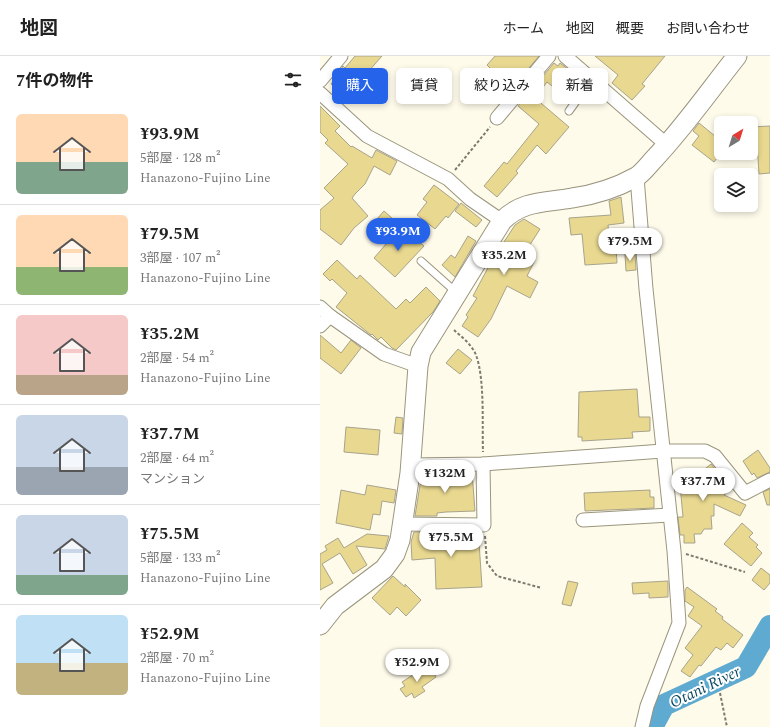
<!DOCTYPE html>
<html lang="ja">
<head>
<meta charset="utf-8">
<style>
  body { margin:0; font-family:Spectral,"Noto Sans JP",serif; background:#f6f6f6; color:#222; height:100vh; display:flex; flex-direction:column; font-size:15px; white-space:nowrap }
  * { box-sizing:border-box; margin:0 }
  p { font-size:13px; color:#767676 }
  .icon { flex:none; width:22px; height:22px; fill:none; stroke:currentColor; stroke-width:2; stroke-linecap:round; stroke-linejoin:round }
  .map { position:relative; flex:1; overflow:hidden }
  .details { display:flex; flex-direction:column; background:#fff; width:320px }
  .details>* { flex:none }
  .banner { position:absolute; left:12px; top:12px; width:378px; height:36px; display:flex; gap:8px }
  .needle { width:26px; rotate:38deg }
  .controls { position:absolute; left:394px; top:60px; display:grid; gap:8px }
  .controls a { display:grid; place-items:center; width:44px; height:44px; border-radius:6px; background:#fff; box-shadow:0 2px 6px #0003; font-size:20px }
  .price { position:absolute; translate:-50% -34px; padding:0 9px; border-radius:14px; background:#fff; color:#222; font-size:13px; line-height:26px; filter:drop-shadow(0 1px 2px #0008) }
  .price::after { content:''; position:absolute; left:50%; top:24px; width:12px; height:9px; margin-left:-6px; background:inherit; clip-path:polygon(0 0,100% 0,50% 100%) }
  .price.active { background:#2563eb; color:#fff }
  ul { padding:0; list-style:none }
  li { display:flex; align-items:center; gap:12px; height:100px; padding:0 16px }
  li+li { border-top:1px solid #e0e0e0 }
  li span { display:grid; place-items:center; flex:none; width:112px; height:80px; border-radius:6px; color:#555 }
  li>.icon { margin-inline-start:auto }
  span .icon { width:48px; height:48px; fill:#fffc; stroke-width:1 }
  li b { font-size:17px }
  h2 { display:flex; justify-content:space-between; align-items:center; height:48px; padding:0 16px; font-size:17px }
  .pill { padding:0 14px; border-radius:6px; background:#fff; box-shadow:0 2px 6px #0003; font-size:14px; line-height:36px }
  .pill.active { background:#2563eb; color:#fff }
  header { display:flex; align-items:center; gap:24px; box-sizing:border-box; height:56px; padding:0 20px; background:#fff; border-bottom:1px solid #e0e0e0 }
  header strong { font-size:19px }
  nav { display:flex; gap:22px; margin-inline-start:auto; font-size:14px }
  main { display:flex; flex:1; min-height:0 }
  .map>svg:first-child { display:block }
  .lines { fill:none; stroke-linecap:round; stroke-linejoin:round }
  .river { stroke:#5faad0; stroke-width:22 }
  .building { fill:#e8d890; stroke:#a8a38b }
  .lane-casing { stroke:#9a957d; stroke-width:9 }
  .street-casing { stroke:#9a957d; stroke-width:15 }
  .secondary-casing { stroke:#9a957d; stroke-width:21 }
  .path { stroke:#7d7a6e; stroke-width:2; stroke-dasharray:3 2; stroke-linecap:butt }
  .lane { stroke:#fff; stroke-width:7 }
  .street { stroke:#fff; stroke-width:13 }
  .secondary { stroke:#fff; stroke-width:19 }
  .labels { text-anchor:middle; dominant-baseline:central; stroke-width:4; stroke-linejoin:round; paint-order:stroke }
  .water-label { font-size:16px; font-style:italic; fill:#0b4a64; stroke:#fff }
</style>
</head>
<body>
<header>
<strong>地図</strong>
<nav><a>ホーム</a><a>地図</a><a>概要</a><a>お問い合わせ</a></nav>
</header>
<main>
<section class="details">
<h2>7件の物件<svg class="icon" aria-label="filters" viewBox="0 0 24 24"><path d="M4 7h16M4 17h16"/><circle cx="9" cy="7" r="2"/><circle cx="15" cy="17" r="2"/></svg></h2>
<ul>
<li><span style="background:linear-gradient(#ffd9b3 60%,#7fa58c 0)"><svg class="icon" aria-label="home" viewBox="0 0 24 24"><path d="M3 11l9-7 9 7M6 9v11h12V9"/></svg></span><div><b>¥93.9M</b><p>5部屋 · 128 m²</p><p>Hanazono-Fujino Line</p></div></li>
<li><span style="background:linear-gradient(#ffd9b3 65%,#8fb573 0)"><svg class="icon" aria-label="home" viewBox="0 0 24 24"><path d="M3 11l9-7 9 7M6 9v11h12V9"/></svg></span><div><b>¥79.5M</b><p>3部屋 · 107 m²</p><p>Hanazono-Fujino Line</p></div></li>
<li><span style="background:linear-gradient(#f6c9c9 75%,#b9a48a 0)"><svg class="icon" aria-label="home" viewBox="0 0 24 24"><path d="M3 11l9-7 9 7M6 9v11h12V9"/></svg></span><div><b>¥35.2M</b><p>2部屋 · 54 m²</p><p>Hanazono-Fujino Line</p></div></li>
<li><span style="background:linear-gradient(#c9d6e8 65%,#9aa5b1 0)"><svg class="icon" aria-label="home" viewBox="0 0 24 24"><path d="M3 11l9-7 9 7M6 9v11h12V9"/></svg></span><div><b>¥37.7M</b><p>2部屋 · 64 m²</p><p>マンション</p></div></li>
<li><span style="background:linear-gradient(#c9d6e8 75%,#7fa58c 0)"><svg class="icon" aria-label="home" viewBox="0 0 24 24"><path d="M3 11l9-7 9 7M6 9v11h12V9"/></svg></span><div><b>¥75.5M</b><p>5部屋 · 133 m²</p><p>Hanazono-Fujino Line</p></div></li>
<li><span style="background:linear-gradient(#bfe0f5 60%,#c2b280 0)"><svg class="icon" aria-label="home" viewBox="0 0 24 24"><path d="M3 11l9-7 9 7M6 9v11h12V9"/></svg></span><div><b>¥52.9M</b><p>2部屋 · 70 m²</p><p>Hanazono-Fujino Line</p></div></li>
</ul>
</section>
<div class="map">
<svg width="450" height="671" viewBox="0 0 450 671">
  <rect width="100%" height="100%" fill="#fefbeb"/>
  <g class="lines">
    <!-- river -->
    <path class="river" d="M332,671L344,649L426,611L450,570"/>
  </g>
  <!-- building -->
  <g class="building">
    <path d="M35,0H62L40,25L42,26L29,42L11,28L23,10L25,12Z"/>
    <path d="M175,0H219L182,44L170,35L177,27L172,24L176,18L167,9Z"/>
    <path d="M275,0H345L322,28L325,30L312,44L292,27L298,19Z"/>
    <path d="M234,7L238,10L240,7L249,14L241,24L239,23L232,30L227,26L215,42L249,71L226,98L217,89L196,115L198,117L177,141L164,130L184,106L187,108L219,68L198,50Z"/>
    <path d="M0,50L20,70L15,75L31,91L32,90L52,102L56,94L77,105L70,119L54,110L45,128L35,138L32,142L48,160L34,172L21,189L0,173V154L14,142L4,132L28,108L5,87L8,84L0,76Z"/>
    <path d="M379,67L401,85V97L394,106L372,89L379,80L373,75Z"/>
    <path d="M450,70V117L439,118L437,86H431V71Z"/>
    <path d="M114,129L139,148L128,162L126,160L115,173L97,159L107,146L103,143Z"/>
    <path d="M301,141L304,167L288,169L290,191H296L297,207L265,209L262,178L251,179L249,162L291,159L289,145Z"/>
    <path d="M141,147L162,164L156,171L135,155Z"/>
    <path d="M64,155L73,163L66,171L57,163Z"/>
    <path d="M204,163L220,173L204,198L215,204L207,220L218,226L210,242L187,230L171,263L158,281L142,270L148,261L146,259L157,242L153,240L180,189H182L195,169Z"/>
    <path d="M77,172L92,185L94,182L104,190L75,221L54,202L67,187L65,185Z"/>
    <path d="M148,180L156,185L135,221L122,209L131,199L135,202Z"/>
    <path d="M315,197L316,214L306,215L305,198Z"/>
    <path d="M17,204L37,223L40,219L76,253L86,243L90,247L106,231L120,245L113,256L76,294L72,292L61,281L58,284L52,278L51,279L16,251L27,237L12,223L10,225L3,218Z"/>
    <path d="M0,279L21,297L31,284L41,292L21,318L0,302Z"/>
    <path d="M138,293L152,304L140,318L126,307Z"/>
    <path d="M317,333L319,361H330V375L312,376L313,382L262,385V381H258L259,336Z"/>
    <path d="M76,361L83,362L82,378L74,377Z"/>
    <path d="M26,371L60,374L58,399L24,396Z"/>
    <path d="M438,394L450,412V416L437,422L434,417L432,419L423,405Z"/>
    <path d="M391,408L411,433L404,439L426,449L420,460L394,448V460H391L392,473H384L381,478H374L375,487H364V479H360L358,461H363L359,418L380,417Z"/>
    <path d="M152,416L155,455L126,456L117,457V460H95L102,417Z"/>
    <path d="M47,429L76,434L74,447L62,445L60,459L53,458L50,474L16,467L21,434L45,439Z"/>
    <path d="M450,433V449H447L443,436Z"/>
    <path d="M330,434V441H334V452L265,455L264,437Z"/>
    <path d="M422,467L433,477L429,481L438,489L436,491L442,497L431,510L404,488Z"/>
    <path d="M94,476H117V478L157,477V486H159L162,531L116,533L115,502L92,504L91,486Z"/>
    <path d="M47,478L69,480L65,493L36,490L47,509L33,518L20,497L2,508L13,527L0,534V498L7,494L5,490L18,482L24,492Z"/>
    <path d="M441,512L450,519V527L444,534L432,524Z"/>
    <path d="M73,520L85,531V528L101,544L86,560L77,551L70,559L52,542Z"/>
    <path d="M248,525L258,527L251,550L242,548Z"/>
    <path d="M348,525V541L329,542V537L313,538L312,527Z"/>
    <path d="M367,531L397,553L395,555L403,561L402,563L423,579L413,592L407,587L401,594L396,591L381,610L379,609L370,621L361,615L373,599L365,592L382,570L368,560L374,551L365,545V534Z"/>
    <path d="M111,612L116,621L102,631L105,635L94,642L92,637L86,641L80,633L85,630L82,626L96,617L98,621Z"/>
  </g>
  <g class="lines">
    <defs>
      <g id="lane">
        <path d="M249,55L272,23"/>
        <path d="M101,205L137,237"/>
      </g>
      <g id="street">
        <path d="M245,0L347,89"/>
        <path d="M0,25L21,0"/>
        <path d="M0,37L47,80L128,123L150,143L182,165"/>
        <path d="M177,62L229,0"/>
        <path d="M317,121L326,233L354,495L359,567L327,650L322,671"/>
        <path d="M0,251L10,260L64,298L98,310"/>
        <path d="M0,270L10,260"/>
        <path d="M91,409L163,408L343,395H385L395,400L425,437L450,424"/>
        <path d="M263,464L350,459"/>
        <path d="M84,468L164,469L163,408"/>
      </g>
      <path id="secondary" d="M0,569L15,550L64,513L75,498L80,484L90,417L98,310L101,296L182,165C203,144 225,147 252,142C274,139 296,132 316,121C323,117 329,108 335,102C365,70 390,34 417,0"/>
    </defs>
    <!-- lane casing -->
    <use href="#lane" class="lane-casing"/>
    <!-- street casing -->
    <use href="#street" class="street-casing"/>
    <!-- secondary casing -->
    <use href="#secondary" class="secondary-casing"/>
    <!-- path -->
    <g class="path">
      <path d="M135,114L170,71"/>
      <path d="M134,274C142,281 152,289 156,299C165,323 162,370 163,396"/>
      <path d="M165,480L167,507L177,520L222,532"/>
      <path d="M366,498L425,516"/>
      <path d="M400,637L407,671"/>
    </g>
    <!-- lane -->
    <use href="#lane" class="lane"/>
    <!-- street -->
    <use href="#street" class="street"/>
    <!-- secondary -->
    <use href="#secondary" class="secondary"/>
  </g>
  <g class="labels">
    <!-- water labels -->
    <g class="water-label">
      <text transform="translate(385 631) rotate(-26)">Otani River</text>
    </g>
  </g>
</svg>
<div class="controls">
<a><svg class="needle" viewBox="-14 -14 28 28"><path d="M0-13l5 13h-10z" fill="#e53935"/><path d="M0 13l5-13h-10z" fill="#767676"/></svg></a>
<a><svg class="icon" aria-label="layers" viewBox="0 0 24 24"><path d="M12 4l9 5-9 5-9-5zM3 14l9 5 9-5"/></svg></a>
</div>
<b class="price active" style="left:78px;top:196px">¥93.9M</b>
<b class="price" style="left:310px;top:206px">¥79.5M</b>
<b class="price" style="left:184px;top:220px">¥35.2M</b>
<b class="price" style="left:125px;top:438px">¥132M</b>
<b class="price" style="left:383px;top:446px">¥37.7M</b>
<b class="price" style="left:131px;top:502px">¥75.5M</b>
<b class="price" style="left:97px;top:627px">¥52.9M</b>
<div class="banner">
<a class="pill active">購入</a>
<a class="pill">賃貸</a>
<a class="pill">絞り込み</a>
<a class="pill">新着</a>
</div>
</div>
</main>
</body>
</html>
